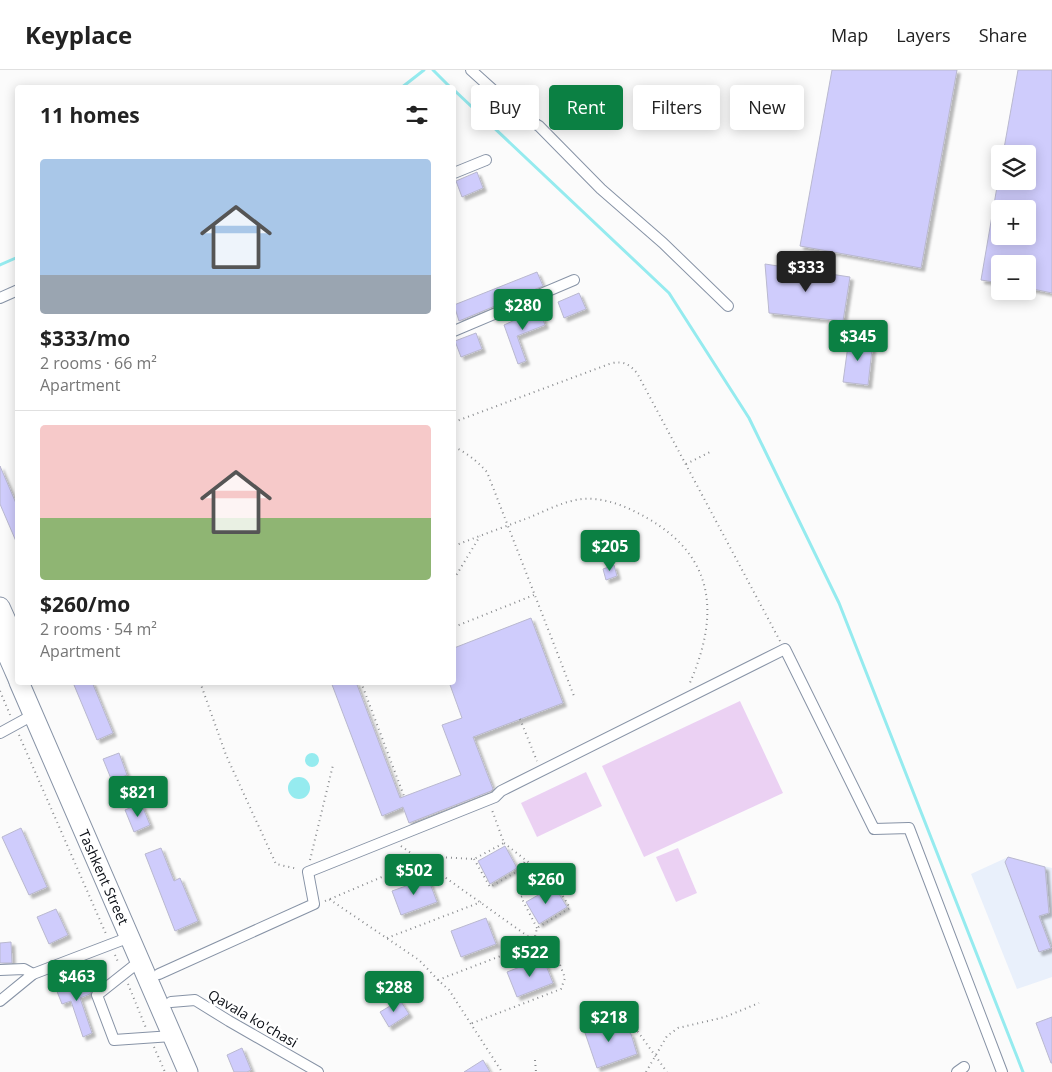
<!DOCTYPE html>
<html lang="en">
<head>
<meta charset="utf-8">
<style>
  body { margin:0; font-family:"Open Sans",sans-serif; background:#f2f2f2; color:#222; height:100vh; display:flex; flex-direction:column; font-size:19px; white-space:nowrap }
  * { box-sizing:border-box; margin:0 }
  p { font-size:16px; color:#767676 }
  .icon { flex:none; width:28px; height:28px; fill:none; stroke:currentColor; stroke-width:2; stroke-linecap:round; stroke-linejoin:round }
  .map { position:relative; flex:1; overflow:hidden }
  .drawer { position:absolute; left:15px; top:15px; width:441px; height:600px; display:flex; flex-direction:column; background:#fff; border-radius:5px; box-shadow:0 2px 12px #0003 }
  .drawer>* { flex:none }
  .hud { position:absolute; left:471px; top:15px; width:475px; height:45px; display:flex; gap:10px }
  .buttons { position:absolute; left:991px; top:75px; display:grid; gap:10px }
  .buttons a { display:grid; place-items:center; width:45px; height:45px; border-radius:5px; background:#fff; box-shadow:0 2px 12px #0003; font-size:25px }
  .price { position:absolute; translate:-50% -42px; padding:0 11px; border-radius:5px; background:#0b8043; color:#fff; font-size:16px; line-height:32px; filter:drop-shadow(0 1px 2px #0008) }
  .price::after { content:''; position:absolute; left:50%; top:30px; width:15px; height:11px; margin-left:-8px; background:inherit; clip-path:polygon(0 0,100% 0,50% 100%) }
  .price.on { background:#222; color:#fff }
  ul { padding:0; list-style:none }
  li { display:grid; align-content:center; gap:10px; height:265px; padding:0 25px }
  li+li { border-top:1px solid #e0e0e0 }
  li span { display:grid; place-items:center; height:155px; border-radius:5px; color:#555 }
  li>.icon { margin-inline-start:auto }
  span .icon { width:90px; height:90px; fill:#fffc; stroke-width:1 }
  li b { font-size:21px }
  h2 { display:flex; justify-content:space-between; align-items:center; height:60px; padding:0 25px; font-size:21px }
  .pill { padding:0 18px; border-radius:5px; background:#fff; box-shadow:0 2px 12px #0003; font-size:18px; line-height:45px }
  .pill.on { background:#0b8043; color:#fff }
  header { display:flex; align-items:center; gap:30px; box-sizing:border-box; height:70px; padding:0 25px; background:#fff; border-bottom:1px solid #e0e0e0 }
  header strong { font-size:24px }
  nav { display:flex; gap:28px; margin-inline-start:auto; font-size:18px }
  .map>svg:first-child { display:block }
  .built { fill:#e9f0fb }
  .green { fill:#ebd1f3 }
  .water { fill:#95ebef }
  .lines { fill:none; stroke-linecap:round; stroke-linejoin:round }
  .stream { stroke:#95ebef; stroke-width:3 }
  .building { fill:#cfccfc; stroke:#b9b8cf; fill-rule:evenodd; filter:url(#shadow) }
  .street-casing { stroke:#8793a6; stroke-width:12 }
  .highway-casing { stroke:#8793a6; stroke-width:21 }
  .path { stroke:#8a8c8f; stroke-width:2; stroke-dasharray:1 4; stroke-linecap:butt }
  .street { stroke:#fff; stroke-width:10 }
  .highway { stroke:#fff; stroke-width:19 }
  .labels { text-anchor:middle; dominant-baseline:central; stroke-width:5; stroke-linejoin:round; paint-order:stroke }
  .street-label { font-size:14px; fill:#080c13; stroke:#fff }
</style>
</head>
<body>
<header>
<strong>Keyplace</strong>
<nav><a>Map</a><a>Layers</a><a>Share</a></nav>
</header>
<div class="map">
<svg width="1052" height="1002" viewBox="0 0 1052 1002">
  <defs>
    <filter id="shadow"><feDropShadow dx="3.5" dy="3.5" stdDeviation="1" flood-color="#0004"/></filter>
  </defs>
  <rect width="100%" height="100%" fill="#fbfbfb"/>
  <!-- built -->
  <path class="built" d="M1008,787L1052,798V907L1017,919L971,804Z"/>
  <!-- green -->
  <g class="green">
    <path d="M740,631L783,723L644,787L602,696Z"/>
    <path d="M586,702L602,736L537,767L521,733Z"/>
    <path d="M678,778L697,823L676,832L656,787Z"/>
  </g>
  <!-- water -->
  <g class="water">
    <circle cx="312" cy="690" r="7"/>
    <circle cx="299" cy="718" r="11"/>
  </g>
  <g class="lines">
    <!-- stream -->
    <g class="stream">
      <path d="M433,0L451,18"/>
      <path d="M401,18L424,0"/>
      <path d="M454,20L669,223L749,348L839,533L1023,1002"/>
      <path d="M0,195L18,187"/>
    </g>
  </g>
  <!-- building -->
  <g class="building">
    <path d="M832,0H957L921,198L800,176Z"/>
    <path d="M1018,0H1052V223L1028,218V194H1000V213L981,210L998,111H1028V84H1003ZM1000,139H1028V166H1000Z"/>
    <path d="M477,102L483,118L462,127L456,111Z"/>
    <path d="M765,194L850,207L843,251L769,243Z"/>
    <path d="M537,202L543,216L459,251L454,235Z"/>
    <path d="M579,223L586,239L564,248L558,232Z"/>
    <path d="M539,239L545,255L517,266L526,291L518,294L504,255Z"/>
    <path d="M476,263L482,279L461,287L455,271Z"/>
    <path d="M849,268L873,271L868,315L843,312Z"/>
    <path d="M0,396L18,438V476L0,434Z"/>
    <path d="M614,495L617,506L606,510L603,499Z"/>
    <path d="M531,548L563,633L473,667L493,719L491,721L409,753L403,737L382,746L331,612H356L400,728L461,705L442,655L462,648L449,612H454V578Z"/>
    <path d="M80,612H92L113,663L97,670L74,615Z"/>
    <path d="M119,683L127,705L112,711L103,689Z"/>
    <path d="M141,733L150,755L134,762L125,740Z"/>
    <path d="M21,758L47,817L29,825L2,767Z"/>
    <path d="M505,776L517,798L490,814L478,791Z"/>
    <path d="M161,778L174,811L180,808L198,851L175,861L145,784Z"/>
    <path d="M1008,787L1045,797L1049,843L1039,846L1051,878L1039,882L1005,792Z"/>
    <path d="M428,808L437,832L401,845L392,821Z"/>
    <path d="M554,816L567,837L539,854L526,832Z"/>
    <path d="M56,839L68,865L49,874L37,847Z"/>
    <path d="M486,848L496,874L461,887L451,861Z"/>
    <path d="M11,872L12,893H0V873Z"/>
    <path d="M543,888L553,913L517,927L507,902Z"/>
    <path d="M88,908L92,920L90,924L80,928L92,963L83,967L71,931L62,934L56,919Z"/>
    <path d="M400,930L409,944L389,957L380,942Z"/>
    <path d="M1052,947V993H1051L1036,953Z"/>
    <path d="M605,949L608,958L614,956L624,958L631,964L637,984L597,998L583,957Z"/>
    <path d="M242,978L251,1000L247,1002H234L227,985Z"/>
    <path d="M483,990L490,1002H464Z"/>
  </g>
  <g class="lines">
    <defs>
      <g id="street">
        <path d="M471,0L522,46L539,56L601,119L663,173L728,236"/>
        <path d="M454,103L486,90"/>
        <path d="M0,228L18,220"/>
        <path d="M454,261L574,210"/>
        <path d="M0,663L33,645"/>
        <path d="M140,891L97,925L114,970L172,966"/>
        <path d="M0,900L24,899L33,904"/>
        <path d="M159,904L314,834L308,802L495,727L501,721L785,579L874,759L909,758L1002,1002"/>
        <path d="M0,931L33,904L130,867"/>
        <path d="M171,932L195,930L229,951L318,1002"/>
        <path d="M957,1002L964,997"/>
      </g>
      <g id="highway">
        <path d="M0,537L18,577"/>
        <path d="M0,568L18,609"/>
        <path d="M19,612L188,1002"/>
      </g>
    </defs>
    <!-- street casing -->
    <use href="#street" class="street-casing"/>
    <!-- highway casing -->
    <use href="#highway" class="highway-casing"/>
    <!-- path -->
    <g class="path">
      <path d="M454,352L612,293C624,291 629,294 637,303L780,571"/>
      <path d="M454,377C467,383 477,391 487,402L574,626"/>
      <path d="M686,394L712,381"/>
      <path d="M454,476C479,466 504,457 528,448C545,441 564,431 582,429C605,427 628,437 647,448C717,488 719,547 689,615"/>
      <path d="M454,509L480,466"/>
      <path d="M454,557L534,525"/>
      <path d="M200,612L226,685L276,794L298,799"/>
      <path d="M361,612L404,726"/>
      <path d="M0,621L11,647"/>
      <path d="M520,649L537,691"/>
      <path d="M19,665L106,864"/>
      <path d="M504,773L555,813L570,838L537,858L534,871"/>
      <path d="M401,776L557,887L565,908L561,919L470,954"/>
      <path d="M416,786L474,789L504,773L492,740"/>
      <path d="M474,789L490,817L521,799L525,791"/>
      <path d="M310,790L333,695"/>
      <path d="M330,829L422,790"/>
      <path d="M325,831L329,829L419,890L438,910L449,920L502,1002"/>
      <path d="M537,858L521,827L551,810"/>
      <path d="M387,868L481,832"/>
      <path d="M115,885L119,894"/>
      <path d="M438,910L537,872"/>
      <path d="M128,914L146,958"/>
      <path d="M620,937L667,1002"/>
      <path d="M154,977L165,1002"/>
      <path d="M535,990L536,1002"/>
      <path d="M646,1002L667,966L678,958L725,947L759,933"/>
    </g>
    <!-- street -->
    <use href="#street" class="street"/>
    <!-- highway -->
    <use href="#highway" class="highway"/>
  </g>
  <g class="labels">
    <!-- street labels -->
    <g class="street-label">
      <text transform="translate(104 807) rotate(66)">Tashkent Street</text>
      <text transform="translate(253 948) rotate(30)">Qavala ko'chasi</text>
    </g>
  </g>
</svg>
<div class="buttons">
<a><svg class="icon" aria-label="layers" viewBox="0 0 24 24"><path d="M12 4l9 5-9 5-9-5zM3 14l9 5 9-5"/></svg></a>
<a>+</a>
<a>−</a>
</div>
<b class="price on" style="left:806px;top:223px">$333</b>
<b class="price" style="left:523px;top:261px">$280</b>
<b class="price" style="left:858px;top:292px">$345</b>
<b class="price" style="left:610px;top:502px">$205</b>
<b class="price" style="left:138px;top:748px">$821</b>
<b class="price" style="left:414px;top:826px">$502</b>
<b class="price" style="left:546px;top:835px">$260</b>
<b class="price" style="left:530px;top:908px">$522</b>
<b class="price" style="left:77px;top:932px">$463</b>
<b class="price" style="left:394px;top:943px">$288</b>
<b class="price" style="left:609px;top:973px">$218</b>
<div class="hud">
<a class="pill">Buy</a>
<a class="pill on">Rent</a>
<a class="pill">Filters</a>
<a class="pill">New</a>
</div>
<section class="drawer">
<h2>11 homes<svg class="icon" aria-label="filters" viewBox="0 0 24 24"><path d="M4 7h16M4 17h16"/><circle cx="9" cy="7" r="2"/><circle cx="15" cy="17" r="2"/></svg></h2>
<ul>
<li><span style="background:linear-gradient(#a9c7e8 75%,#9aa5b1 0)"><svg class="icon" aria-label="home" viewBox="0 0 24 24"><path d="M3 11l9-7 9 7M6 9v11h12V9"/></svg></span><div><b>$333/mo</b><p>2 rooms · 66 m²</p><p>Apartment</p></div></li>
<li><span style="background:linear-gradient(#f6c9c9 60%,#8fb573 0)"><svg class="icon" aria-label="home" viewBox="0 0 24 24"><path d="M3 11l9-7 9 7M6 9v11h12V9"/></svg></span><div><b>$260/mo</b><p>2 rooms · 54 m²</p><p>Apartment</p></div></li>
</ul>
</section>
</div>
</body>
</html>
